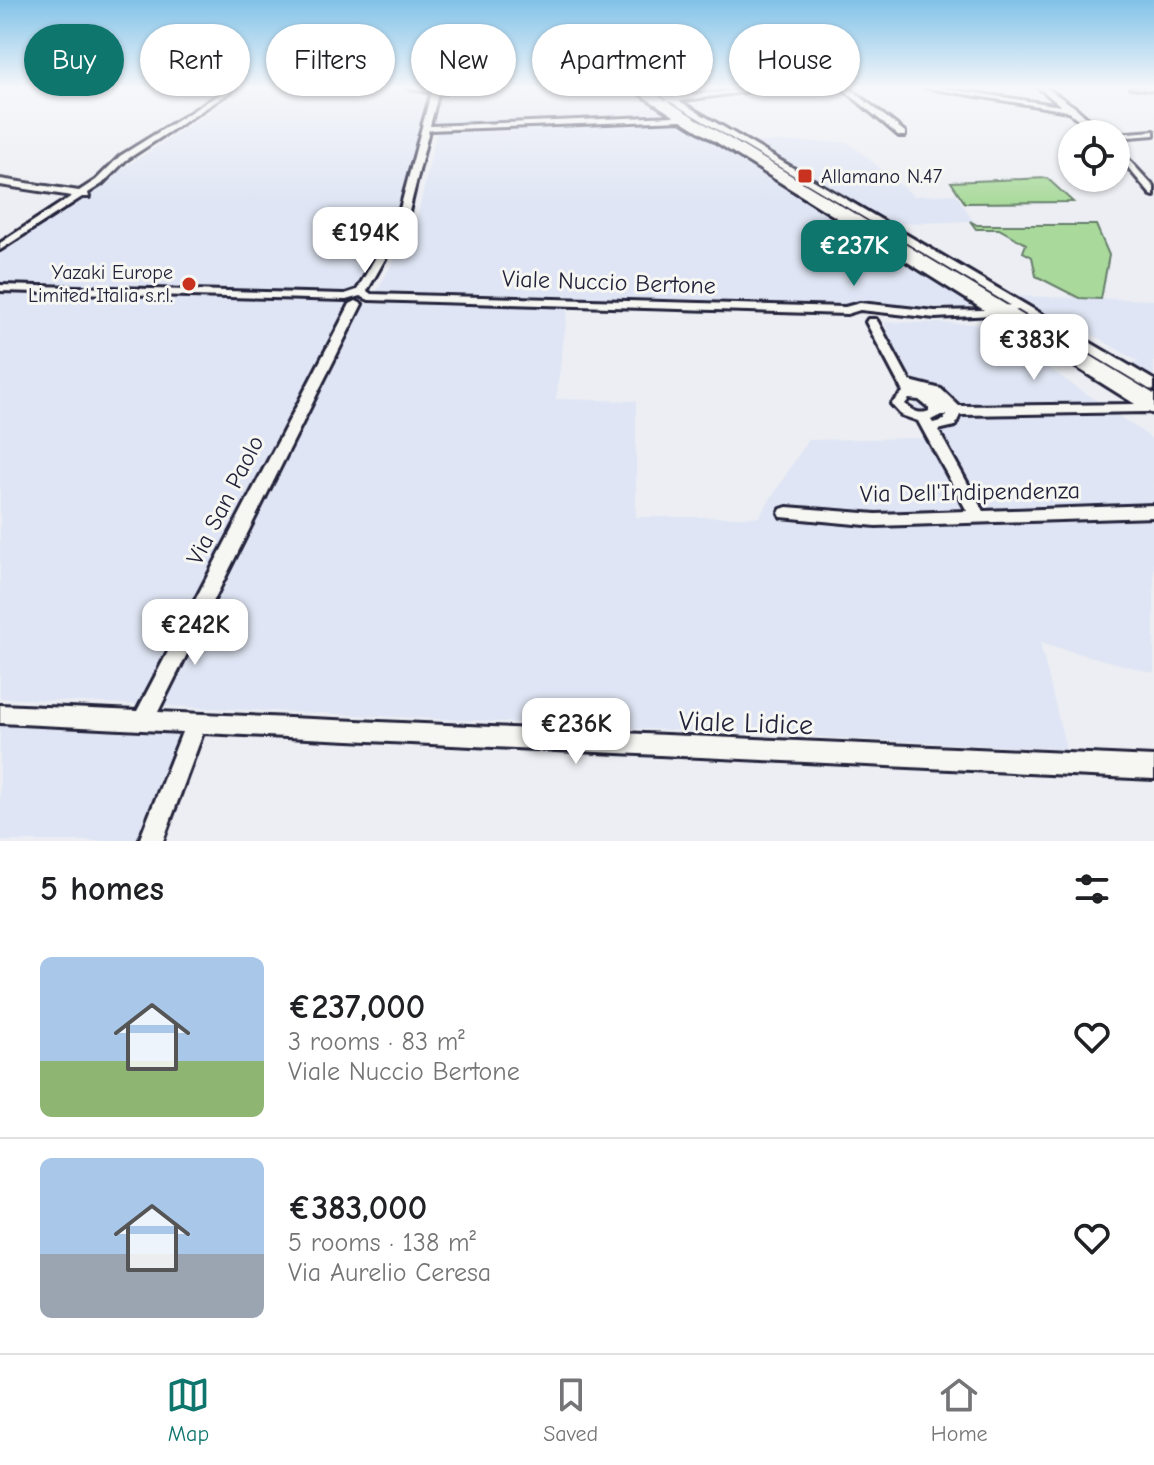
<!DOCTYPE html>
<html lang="en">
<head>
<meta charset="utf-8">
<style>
  body { margin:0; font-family:"Comic Neue",sans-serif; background:#f2f2f2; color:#202124; height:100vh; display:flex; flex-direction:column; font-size:30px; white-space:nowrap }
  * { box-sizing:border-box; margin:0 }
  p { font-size:26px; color:#757577 }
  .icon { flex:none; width:44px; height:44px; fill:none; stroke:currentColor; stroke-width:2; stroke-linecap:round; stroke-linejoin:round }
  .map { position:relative; height:841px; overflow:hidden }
  .side { display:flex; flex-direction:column; background:#fff; flex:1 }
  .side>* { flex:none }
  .top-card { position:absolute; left:24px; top:24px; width:1106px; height:72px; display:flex; gap:16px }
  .controls { position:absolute; left:1058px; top:120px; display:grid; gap:16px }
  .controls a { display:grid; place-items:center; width:72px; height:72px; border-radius:50%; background:#fff; box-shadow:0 2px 6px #0004; font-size:40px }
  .price { position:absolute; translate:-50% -68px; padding:0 18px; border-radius:16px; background:#fff; color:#222; font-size:26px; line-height:52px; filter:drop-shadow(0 2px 4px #0008) }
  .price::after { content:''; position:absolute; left:50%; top:48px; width:24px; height:18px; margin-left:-12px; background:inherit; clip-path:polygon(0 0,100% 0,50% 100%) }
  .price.selected { background:#0f766e; color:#fff }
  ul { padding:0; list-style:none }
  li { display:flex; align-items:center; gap:24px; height:200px; padding:0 40px }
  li+li { border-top:2px solid #e0e0e0 }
  li span { display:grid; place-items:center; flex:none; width:224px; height:160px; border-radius:12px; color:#555 }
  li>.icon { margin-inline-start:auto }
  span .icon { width:96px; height:96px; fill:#fffc; stroke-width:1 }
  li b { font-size:34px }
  h2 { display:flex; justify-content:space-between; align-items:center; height:96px; padding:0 40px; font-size:34px }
  .tag { padding:0 28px; border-radius:36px; background:#fff; box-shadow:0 2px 6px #0004; font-size:28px; line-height:72px }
  .tag.selected { background:#0f766e; color:#fff }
  .dock { display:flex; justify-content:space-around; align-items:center; height:112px; border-top:2px solid #e0e0e0; background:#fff; font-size:22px; color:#757577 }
  .dock a { display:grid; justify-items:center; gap:4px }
  .dock .selected { color:#0f766e }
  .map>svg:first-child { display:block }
  .built { fill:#dfe5f4 }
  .green { fill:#a9da9b; stroke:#667e6b; stroke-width:2 }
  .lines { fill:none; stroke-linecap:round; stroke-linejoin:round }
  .minor-casing { stroke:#22223b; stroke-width:6 }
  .major-casing { stroke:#22223b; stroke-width:6 }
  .minor { fill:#f6f6f2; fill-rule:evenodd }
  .major { fill:#f6f6f2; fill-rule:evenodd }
  .poi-dot { fill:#c8321e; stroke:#f6f6f2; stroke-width:3 }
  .labels { text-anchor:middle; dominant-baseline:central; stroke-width:6; stroke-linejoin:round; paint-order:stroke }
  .far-poi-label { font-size:20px; fill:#22223b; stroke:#f6f6f2; text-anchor:start }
  .street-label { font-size:24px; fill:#22223b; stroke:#f6f6f2 }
  .near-street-label { font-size:28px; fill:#22223b; stroke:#f6f6f2 }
</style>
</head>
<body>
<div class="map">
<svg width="1154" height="841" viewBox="0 0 1154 841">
  <rect width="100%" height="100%" fill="#eceef3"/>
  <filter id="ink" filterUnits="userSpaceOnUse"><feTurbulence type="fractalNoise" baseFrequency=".0125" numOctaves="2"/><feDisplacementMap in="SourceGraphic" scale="16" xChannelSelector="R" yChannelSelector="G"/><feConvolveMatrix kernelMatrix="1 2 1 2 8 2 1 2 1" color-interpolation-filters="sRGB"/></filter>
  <g filter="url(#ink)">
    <!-- built -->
    <g class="built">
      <path d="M248,87H627L675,117L423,127L396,224L345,303L568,306L556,399L636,401V517H759L808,440L926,438L884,322L984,324L1154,440V673L1040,643L1066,749L0,698V249Z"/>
      <path d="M677,120L972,301L973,304L968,308L377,291L417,219L437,130Z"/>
      <path d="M750,142H848L914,196L956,194L973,221L889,224Z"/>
      <path d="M1011,296L1154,300V375H1145L1127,364L1139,362L1059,315L1040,313Z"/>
      <path d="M0,724L187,735L145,841H0Z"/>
    </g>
    <!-- green -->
    <g class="green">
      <path d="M1047,178L1073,202L965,203L951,182Z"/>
      <path d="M970,221L977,225H1096L1109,255L1101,299L1079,298L1036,276L1032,257L1023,252L1026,244L999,229H976Z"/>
    </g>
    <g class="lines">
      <defs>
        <g id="minor">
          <path d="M231,87H238L126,160L102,184L88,193L89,197H82L0,250V243L72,196L0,185V179L79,191L96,180L120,156Z"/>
          <path d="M405,87H458L445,93L438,94L430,126L674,116L629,87H636L997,308L1010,305L671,102L667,101L666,99L648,87H655L673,97L767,87L764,89L679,101L1154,380V390L1149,389L1018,310L1006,313L1154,404V414L1148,412L960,415L955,426L938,430L983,511L1154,505V517L876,526L781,517L779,513L781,509L787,507L876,514L967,511L918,421L901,415L891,404L903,392L866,322L868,319H876L878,322L910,381L941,389L959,406L1135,404L993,315L935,318L860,310L847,314L369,300L360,296L346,300L0,291V285L345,294L357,290L397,220L431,93ZM681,120L984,310L935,311L860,303L845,307L371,294L367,291L407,220L429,130ZM909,399L919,400L929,408V411C920,415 912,411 905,404ZM941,415H946L944,420L933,423L931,420Z"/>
          <path d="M841,87H848L905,132V136H899Z"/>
          <path d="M922,87H935L1061,106L1038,87H1045L1076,108L1105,134H1096L1068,111Z"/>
          <path d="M1130,87H1154V90Z"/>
          <path d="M1154,131V135L1116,138L1115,134Z"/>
          <path d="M1116,146L1154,187V196L1151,195L1116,153Z"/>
          <path d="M356,301L362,304L158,712L1154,757V779L203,733L163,841H139L182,732L0,723V705L137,711L350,304Z"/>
        </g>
        <path id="major" d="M635,87H644L1154,394V407Z"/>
      </defs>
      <!-- minor casing -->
      <use href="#minor" class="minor-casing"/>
      <!-- major casing -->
      <use href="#major" class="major-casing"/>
      <!-- minor -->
      <use href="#minor" class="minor"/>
      <!-- major -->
      <use href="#major" class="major"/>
    </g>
  </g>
  <!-- sky -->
  <linearGradient id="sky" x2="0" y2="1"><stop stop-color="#81c2e8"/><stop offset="0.43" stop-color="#f6f7fa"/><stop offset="1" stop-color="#f6f7fa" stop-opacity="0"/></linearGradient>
  <rect width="1154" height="204" fill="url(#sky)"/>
  <!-- markers -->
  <g class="poi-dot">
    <rect x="797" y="168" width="16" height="16" rx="4"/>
    <circle cx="189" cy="284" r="8"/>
  </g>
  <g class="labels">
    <!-- far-poi labels -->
    <g class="far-poi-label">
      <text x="821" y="176">Allamano N.47</text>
      <text x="173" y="272" text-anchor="end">Yazaki Europe<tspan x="173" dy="23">Limited Italia s.r.l.</tspan></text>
    </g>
    <!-- street labels -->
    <g class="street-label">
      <text transform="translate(609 282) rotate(2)">Viale Nuccio Bertone</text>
      <text transform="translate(970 492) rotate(-1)">Via Dell'Indipendenza</text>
      <text transform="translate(225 500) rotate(-63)">Via San Paolo</text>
    </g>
    <!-- near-street labels -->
    <g class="near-street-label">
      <text transform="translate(746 723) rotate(2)">Viale Lidice</text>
    </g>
  </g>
</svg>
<div class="controls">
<a><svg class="icon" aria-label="locate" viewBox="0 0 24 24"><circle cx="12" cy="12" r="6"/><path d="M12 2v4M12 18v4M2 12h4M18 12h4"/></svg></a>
</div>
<b class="price" style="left:365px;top:275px">€194K</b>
<b class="price selected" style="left:854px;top:288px">€237K</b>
<b class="price" style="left:1034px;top:382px">€383K</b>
<b class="price" style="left:195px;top:667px">€242K</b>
<b class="price" style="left:576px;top:766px">€236K</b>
<div class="top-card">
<a class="tag selected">Buy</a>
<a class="tag">Rent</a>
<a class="tag">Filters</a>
<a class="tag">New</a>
<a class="tag">Apartment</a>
<a class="tag">House</a>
</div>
</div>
<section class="side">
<h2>5 homes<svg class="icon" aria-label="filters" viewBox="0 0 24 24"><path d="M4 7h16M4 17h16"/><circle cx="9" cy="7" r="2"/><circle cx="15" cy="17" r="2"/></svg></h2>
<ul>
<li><span style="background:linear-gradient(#a9c7e8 65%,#8fb573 0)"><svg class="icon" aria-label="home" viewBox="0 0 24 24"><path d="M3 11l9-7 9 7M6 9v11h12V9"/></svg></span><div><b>€237,000</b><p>3 rooms · 83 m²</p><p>Viale Nuccio Bertone</p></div><svg class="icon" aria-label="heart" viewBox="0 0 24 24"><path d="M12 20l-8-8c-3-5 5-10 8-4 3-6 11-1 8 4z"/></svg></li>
<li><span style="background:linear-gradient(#a9c7e8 60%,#9aa5b1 0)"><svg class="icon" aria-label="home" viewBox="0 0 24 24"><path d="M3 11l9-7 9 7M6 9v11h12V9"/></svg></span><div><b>€383,000</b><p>5 rooms · 138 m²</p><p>Via Aurelio Ceresa</p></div><svg class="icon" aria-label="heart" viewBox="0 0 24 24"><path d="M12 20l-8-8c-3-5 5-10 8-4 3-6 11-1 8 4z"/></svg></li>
</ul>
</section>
<nav class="dock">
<a class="selected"><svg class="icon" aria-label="map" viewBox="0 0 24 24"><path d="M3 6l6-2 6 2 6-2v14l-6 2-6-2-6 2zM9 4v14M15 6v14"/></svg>Map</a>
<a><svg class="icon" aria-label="saved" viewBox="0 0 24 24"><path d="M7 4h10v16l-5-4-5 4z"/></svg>Saved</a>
<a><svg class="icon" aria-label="home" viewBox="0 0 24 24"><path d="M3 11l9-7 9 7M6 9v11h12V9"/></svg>Home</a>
</nav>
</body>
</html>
